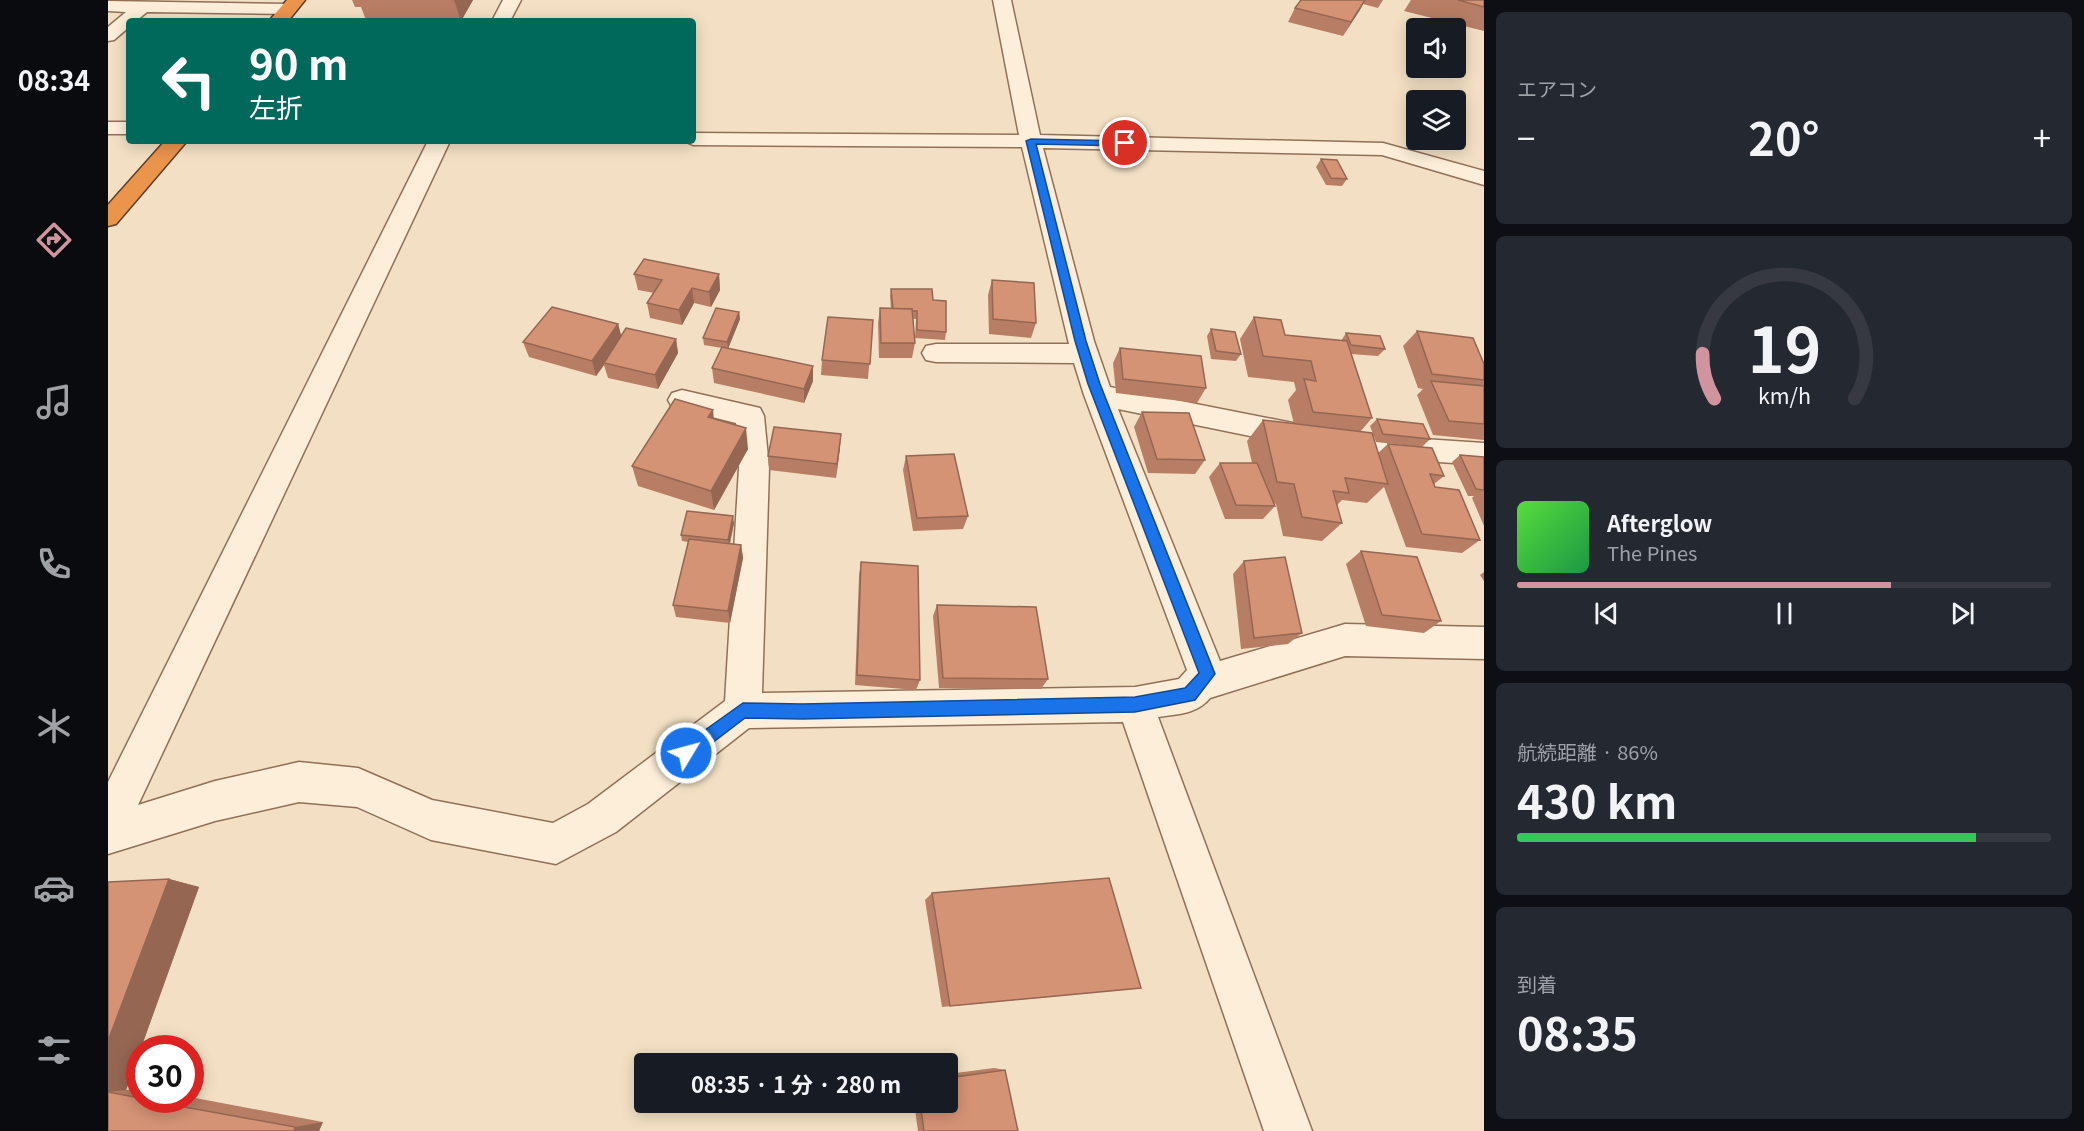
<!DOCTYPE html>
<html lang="ja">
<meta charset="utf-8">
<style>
:root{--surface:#171b24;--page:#242831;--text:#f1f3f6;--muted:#9ea1a6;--line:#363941;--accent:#cf949d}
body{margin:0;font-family:Georgia,"Noto Sans JP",serif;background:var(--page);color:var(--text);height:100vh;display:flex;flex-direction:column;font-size:22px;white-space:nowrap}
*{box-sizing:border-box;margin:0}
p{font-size:20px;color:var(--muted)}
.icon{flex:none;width:33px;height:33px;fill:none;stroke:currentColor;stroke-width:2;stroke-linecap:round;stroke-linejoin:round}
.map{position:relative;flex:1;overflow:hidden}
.side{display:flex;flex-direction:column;gap:12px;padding:12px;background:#0d0f14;width:600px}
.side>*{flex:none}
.hud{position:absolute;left:18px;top:18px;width:570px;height:126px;border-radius:6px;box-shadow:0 3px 15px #0003;background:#00695c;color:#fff;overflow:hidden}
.tools{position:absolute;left:1298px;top:18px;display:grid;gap:12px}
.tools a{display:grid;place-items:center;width:60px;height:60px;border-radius:6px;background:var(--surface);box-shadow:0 3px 15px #0003;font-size:30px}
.speed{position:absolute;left:18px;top:1035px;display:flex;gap:12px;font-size:30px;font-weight:700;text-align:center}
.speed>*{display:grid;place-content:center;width:78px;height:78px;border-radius:50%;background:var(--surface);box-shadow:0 3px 15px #0003;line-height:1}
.speed .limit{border:9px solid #d22;background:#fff;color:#111}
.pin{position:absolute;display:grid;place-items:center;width:51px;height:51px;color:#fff;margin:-26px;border:3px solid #fff;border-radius:50%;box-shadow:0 2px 6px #0007}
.me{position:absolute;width:66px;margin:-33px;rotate:53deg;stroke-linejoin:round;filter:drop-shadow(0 0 4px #0008)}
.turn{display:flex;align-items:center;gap:21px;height:126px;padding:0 24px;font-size:27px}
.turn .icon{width:78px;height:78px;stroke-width:2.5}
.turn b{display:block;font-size:42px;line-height:51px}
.big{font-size:45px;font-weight:700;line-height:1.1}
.side .widget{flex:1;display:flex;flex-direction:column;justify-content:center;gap:9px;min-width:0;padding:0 21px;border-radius:9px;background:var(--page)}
.side .dial{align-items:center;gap:0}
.dial svg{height:156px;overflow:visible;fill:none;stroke:var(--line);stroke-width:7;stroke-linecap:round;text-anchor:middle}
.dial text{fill:var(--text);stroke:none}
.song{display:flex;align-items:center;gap:18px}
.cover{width:72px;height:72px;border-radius:9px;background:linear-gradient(135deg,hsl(110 70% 55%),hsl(140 70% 35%))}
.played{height:6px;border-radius:3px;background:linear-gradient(90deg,var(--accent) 70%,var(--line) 70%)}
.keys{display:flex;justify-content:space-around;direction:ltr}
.heat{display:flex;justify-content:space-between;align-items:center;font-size:33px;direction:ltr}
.charge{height:9px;border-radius:4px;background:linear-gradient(90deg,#34c759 86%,var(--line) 0)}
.trip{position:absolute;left:526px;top:1053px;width:324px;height:60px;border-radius:6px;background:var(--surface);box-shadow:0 3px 15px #0003;font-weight:700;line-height:60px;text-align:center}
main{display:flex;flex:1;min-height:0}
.menu{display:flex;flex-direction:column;width:108px;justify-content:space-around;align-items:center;background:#090b0e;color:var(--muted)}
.menu .icon{width:42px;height:42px}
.menu .active{color:var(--accent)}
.menu b{font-size:27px;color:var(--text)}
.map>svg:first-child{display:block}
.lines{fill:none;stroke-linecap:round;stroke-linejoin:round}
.minor-casing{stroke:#907058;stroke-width:3}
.highway-casing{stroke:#5d3e2c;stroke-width:3}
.minor{fill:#fceed8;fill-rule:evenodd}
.highway{fill:#ea944c;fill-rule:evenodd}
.wall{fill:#b77e65}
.shaded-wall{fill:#956753}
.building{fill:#d59376;stroke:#956753;stroke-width:1.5}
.route{fill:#1a73e8;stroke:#114b97;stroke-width:1.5}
</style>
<main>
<nav class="menu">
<b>08:34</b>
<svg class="icon active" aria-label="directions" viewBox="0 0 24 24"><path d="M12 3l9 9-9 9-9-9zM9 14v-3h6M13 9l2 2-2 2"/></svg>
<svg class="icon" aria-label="music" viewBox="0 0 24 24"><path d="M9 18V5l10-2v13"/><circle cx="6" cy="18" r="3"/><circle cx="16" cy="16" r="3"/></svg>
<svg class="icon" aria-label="phone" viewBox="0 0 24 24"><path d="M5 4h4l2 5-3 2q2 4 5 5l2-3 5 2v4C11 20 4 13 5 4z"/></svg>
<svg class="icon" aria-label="climate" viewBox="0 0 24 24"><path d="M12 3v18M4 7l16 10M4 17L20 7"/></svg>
<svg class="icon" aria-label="car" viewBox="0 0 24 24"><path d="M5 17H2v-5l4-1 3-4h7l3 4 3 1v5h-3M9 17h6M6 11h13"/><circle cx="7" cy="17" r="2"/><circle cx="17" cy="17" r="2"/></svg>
<svg class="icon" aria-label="filters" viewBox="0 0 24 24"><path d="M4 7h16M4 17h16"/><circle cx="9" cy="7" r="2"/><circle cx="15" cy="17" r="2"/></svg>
</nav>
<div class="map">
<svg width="1376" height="1131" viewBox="0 0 1376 1131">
<rect width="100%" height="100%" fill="#f3e0c4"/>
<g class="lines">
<g class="minor-casing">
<g id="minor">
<polygon points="395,0 413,0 402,21 384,21"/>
<path d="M 885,0 L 903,0 L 932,135 L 1275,143 L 1376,171 L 1376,185 L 1274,155 L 935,148 L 986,341 L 1002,387 L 1240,434 L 1376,443 L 1376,465 L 1240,456 L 1010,409 L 1112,661 L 1237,624 L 1376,627 L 1376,659 L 1237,656 L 1102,698 C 1089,714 1070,714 1050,717 L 1204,1131 L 1156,1131 L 1015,722 L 641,728 L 508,832 L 448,864 L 323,840 L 249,807 L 191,802 L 107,821 L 0,854 L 0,782 L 320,141 L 342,141 L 30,805 L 107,781 L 191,762 L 250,768 L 324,800 L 445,823 L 480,804 L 617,701 L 631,468 L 628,423 L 564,407 L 560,400 L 564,393 L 574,390 L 652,408 L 656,416 L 661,468 L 654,693 L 1027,687 L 1071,679 L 1079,670 L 976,395 L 966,363 L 828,362 L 818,360 L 814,353 L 818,346 L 828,344 L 961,344 L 914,147 L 585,145 L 576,141 L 585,141 L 585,133 L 911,135 Z"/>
<polygon points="0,1 180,4 186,5 189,9 186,13 180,14 39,12 28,21 21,21 21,27 6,40 0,41 0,27 18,12 0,11"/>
<rect x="0" y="122" width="21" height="12"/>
</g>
</g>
<g class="highway-casing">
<g id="highway">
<polygon points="179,0 197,0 180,21 161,21"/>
<polygon points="57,141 79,141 8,224 0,226 0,205"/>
</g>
</g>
<use href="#minor" class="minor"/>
<use href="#highway" class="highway"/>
</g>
<g class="wall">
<polygon points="244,0 365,0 353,21 258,20 253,7 247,7"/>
<polygon points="1193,0 1275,0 1270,8 1255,4 1235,36 1180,22 1187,8"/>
<polygon points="1303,0 1376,0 1376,31 1296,11"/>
<polygon points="1213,159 1239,179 1234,186 1218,185 1208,167"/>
<polygon points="526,274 611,274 612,290 603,307 586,303 574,325 542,318 539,303 546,293 530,290"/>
<polygon points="884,280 928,323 923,338 881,334 880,295"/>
<polygon points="783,289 825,300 838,332 837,340 807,338 808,319 805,319 807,343 804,358 771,358 770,323 772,308 783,309 782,296"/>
<polygon points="631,312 632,319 620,348 705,381 696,403 606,383 604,368 614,348 596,345 595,338"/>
<polygon points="1146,317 1177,335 1233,341 1238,333 1277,349 1270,356 1243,354 1264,418 1252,432 1270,453 1280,444 1336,476 1326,484 1327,487 1372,540 1354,553 1298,547 1276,487 1259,503 1234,500 1229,505 1234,523 1214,541 1175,536 1168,504 1166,503 1167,506 1155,519 1117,519 1101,477 1112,463 1144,463 1139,441 1155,420 1186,424 1180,400 1188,390 1186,382 1140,377 1132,339"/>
<polygon points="765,320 760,379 713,375 714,360"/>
<polygon points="510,324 513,335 568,339 570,353 550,389 500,378 496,365 488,376 421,357 415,342"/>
<polygon points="1103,329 1133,354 1128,361 1103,359 1099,336"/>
<polygon points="1309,331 1376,380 1376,440 1325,435 1309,395 1315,389 1310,388 1295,346"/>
<polygon points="1012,348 1098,388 1089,403 1008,393 1005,363"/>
<polygon points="1034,412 1097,460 1087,474 1040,473 1026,427"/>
<polygon points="606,419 640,449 606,510 530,486 524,466"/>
<polygon points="1269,419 1322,439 1314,447 1268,442 1262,426"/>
<polygon points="732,448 728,478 661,470 660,456"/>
<polygon points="1352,455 1376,457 1376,526 1364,498 1366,496 1360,496 1344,462"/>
<polygon points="798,456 860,516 855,529 805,531 795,470"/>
<polygon points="626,523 622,544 633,545 635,558 622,623 568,617 565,605 580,542 574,541 573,535"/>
<polygon points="1253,551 1333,621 1316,633 1258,626 1238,564"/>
<polygon points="1136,561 1194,633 1180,644 1133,649 1125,574"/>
<polygon points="753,562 812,680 808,690 747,685 751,575"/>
<polygon points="1376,572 1376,581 1372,575"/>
<polygon points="829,605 940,679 933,689 831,688 825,616"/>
<polygon points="61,879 91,887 33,1048 32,1048 32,1054 18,1090 32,1089 32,1100 82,1100 82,1097 215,1122 211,1131 0,1131 0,882"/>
<polygon points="824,893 1033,988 834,1007 817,900"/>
<polygon points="886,1068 897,1070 910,1131 810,1131 806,1102 840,1102 840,1074"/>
</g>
<g class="shaded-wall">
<polygon points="346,0 365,0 353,21"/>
<polygon points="1257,0 1252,10 1235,36 1243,22"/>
<polygon points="611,274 612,290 603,307 601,292"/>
<polygon points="584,288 586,303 574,325 571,310"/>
<polygon points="631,312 632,319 620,349 619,342"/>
<polygon points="510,324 514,339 496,363 496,365 488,376 484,361"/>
<polygon points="568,339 570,353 550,389 547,375"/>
<polygon points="705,366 705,381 696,403 696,389"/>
<polygon points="605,410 607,431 600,417"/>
<polygon points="638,428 640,449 606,510 603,491"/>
<polygon points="733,434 732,448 728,478 729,464"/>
<polygon points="625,516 626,523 621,546 620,540"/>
<polygon points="633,545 635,558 622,623 620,611"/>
<polygon points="61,879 91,887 33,1048 32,1048 32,1054 18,1090 0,1092 0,1041"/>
<polygon points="215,1122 211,1131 186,1131 187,1127"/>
</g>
<g class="building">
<polygon points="1193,0 1257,0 1243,22 1187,8"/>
<polygon points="1350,0 1376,0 1376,7"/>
<polygon points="1213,159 1229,160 1239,179 1223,178"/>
<polygon points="536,259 611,274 601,292 584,288 571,310 539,303 554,280 526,274"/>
<polygon points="884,280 926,283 928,323 885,319"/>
<polygon points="783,289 824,289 825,300 838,301 838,332 809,330 809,311 804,311 804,309 785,309"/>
<polygon points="444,307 510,324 484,361 415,342"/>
<polygon points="608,308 631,312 619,342 595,338"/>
<polygon points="772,308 804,309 807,343 773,343"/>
<polygon points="720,317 765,320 762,364 714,360"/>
<polygon points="1146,317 1173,320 1177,335 1239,341 1264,418 1205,412 1196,379 1208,381 1203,361 1155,356"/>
<polygon points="518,328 568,339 547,375 496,363"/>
<polygon points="1103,329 1127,332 1133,354 1108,351"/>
<polygon points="1309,331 1365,338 1376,364 1376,380 1324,374"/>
<polygon points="1238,333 1272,336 1277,349 1243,345"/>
<polygon points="614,347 705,366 696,389 604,368"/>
<polygon points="1012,348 1093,356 1098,388 1015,379"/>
<polygon points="1323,381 1376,386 1376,424 1341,421"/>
<polygon points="567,399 605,410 600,417 638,428 603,491 524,466"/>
<polygon points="1034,412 1081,413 1097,460 1049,459"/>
<polygon points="1269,419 1315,424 1322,439 1275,434"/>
<polygon points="1155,420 1264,433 1280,484 1237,478 1241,493 1225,491 1234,523 1194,517 1186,484 1169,482"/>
<polygon points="666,427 733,434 729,464 660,456"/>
<polygon points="1280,444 1324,448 1336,476 1322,474 1327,487 1351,490 1372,540 1314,534"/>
<polygon points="846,454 860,516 809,518 798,456"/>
<polygon points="1352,455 1376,457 1376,489 1375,490 1368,489"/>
<polygon points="1112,463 1149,463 1167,506 1128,505"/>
<polygon points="579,511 625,516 620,540 573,535"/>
<polygon points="581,539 633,545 620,611 565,605"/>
<polygon points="1253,551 1309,557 1333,621 1274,615"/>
<polygon points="1177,557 1194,633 1146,638 1136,561"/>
<polygon points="753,562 810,566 812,680 749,675"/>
<polygon points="829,605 928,607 940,679 835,678"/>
<polygon points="1001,878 1033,988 842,1006 824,893"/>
<polygon points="61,879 0,1041 0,882"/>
<polygon points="897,1070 910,1131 816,1131 812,1102 840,1102 840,1078"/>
<polygon points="0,1092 32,1098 32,1100 38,1100 187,1127 186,1131 0,1131"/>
</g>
<polygon class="route" points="923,139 1017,141 1021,143 1017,146 928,144 978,341 992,384 1107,674 1087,700 1027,712 694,719 637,718 583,759 578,761 572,759 570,753 572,748 635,703 694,704 1027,697 1077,688 1091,673 980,384 967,341 918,141"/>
</svg>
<div class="tools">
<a><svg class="icon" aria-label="sound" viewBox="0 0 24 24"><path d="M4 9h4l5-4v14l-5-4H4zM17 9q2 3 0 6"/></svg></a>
<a><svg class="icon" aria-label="layers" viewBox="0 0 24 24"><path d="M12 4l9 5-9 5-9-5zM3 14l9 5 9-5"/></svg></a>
</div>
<div class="speed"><div class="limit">30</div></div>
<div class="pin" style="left:1017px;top:143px;background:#d93025"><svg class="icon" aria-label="arrive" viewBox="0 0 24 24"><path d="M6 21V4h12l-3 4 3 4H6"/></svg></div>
<svg class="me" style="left:578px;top:753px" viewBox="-20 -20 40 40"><circle r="17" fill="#1a73e8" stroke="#fff" stroke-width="3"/><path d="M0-11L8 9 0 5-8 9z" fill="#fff"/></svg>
<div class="trip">08:35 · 1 分 · 280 m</div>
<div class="hud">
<div class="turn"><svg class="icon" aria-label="left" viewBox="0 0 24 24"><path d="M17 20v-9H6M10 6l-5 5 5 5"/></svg><div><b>90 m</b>左折</div></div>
</div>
</div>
<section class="side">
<div class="widget"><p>エアコン</p>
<div class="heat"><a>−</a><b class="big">20°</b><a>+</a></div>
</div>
<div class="widget dial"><svg viewBox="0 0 100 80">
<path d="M14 69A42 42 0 1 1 86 69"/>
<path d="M14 69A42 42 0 0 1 8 46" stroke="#cf949d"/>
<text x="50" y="56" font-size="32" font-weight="700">19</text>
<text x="50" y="72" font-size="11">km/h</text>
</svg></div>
<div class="widget">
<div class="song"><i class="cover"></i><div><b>Afterglow</b><p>The Pines</p></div></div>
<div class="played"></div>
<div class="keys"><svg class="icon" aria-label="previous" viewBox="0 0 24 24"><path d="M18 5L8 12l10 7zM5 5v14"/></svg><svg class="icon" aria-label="pause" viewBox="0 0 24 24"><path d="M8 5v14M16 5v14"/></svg><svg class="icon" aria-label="next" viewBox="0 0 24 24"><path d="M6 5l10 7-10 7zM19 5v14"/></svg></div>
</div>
<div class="widget"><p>航続距離 · 86%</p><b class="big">430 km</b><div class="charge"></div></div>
<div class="widget"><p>到着</p><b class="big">08:35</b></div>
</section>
</main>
